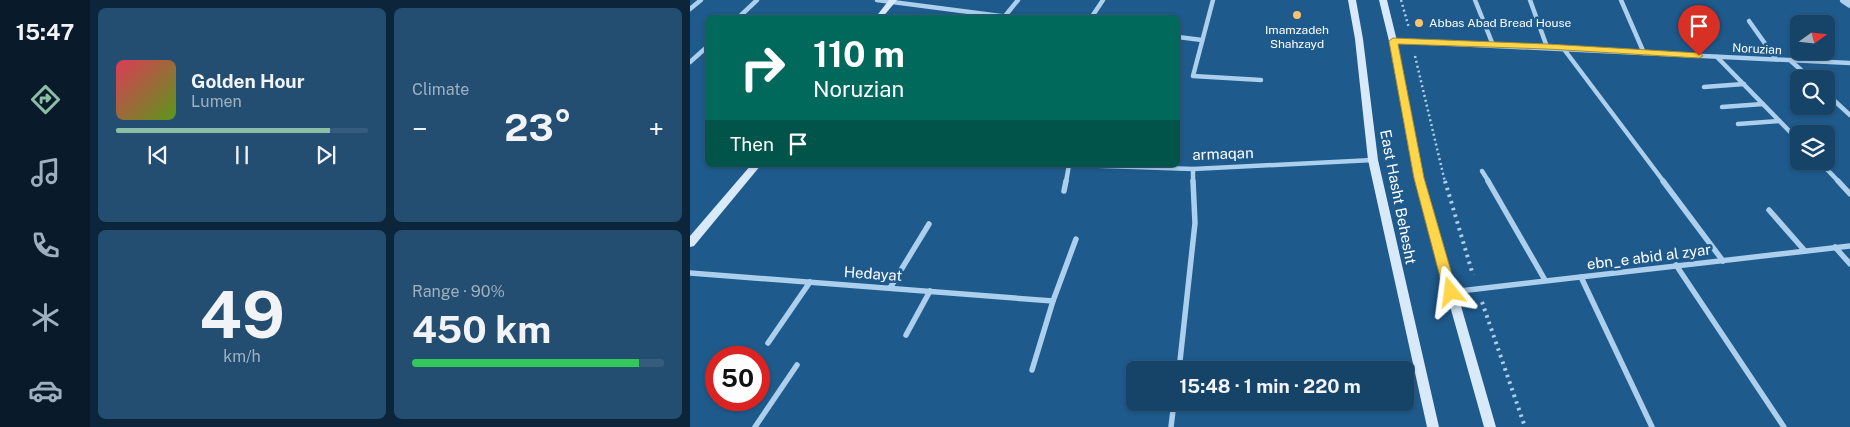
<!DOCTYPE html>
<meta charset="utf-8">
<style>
:root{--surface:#164469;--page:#234e71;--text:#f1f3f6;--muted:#9eb0c0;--line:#355c7d;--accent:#8abfa5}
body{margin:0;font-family:"Public Sans",sans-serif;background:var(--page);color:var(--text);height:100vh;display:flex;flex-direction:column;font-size:19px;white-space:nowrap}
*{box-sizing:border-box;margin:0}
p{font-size:16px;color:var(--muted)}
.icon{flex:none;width:28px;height:28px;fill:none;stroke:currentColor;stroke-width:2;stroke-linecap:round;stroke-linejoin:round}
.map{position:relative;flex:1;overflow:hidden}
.drawer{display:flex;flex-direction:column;gap:8px;padding:8px;background:#0c253a;width:600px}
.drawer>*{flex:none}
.guide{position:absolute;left:15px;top:15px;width:475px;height:152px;border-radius:8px;box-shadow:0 1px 4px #0004,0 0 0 1px var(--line);background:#00695c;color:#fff;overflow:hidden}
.needle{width:32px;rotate:75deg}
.tools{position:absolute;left:1100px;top:15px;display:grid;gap:10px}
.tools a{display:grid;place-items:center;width:45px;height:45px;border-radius:8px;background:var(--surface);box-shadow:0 1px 4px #0004,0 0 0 1px var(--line);font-size:25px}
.speed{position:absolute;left:15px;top:346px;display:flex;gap:10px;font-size:25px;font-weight:700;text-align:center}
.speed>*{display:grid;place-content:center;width:65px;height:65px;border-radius:50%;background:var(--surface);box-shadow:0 1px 4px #0004,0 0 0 1px var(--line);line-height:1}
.speed .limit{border:8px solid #d22;background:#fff;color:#111}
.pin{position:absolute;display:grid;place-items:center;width:42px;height:42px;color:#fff;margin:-51px -21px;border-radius:50% 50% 50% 0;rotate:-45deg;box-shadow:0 0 5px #0007}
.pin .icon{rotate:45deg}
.me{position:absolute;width:55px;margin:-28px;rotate:344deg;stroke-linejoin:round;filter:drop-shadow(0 0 4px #0008)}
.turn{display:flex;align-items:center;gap:18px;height:105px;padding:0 25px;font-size:22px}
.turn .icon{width:65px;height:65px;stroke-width:2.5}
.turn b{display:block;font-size:35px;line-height:42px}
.then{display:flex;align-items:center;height:48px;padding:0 25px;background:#0003;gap:10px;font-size:19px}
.big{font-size:38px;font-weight:700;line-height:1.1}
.drawer .widget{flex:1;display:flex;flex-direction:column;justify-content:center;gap:8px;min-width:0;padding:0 18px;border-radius:8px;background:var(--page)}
.drawer .dial{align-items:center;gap:0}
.dial b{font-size:65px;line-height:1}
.song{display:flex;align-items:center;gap:15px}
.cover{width:60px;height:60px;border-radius:8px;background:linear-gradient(135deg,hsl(350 70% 55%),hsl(90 70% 35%))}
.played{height:5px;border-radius:2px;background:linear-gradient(90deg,var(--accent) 85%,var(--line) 85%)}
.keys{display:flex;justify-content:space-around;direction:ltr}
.heat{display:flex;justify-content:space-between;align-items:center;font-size:28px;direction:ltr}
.charge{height:8px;border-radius:4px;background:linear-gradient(90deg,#34c759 90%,var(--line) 0)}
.drawer .tiles{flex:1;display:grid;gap:8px;grid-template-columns:repeat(2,1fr)}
.trip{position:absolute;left:436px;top:361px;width:288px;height:50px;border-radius:8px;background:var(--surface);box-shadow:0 1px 4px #0004,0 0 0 1px var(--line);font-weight:700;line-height:50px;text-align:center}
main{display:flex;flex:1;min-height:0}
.tabs{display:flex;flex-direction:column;width:90px;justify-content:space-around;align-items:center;background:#091b2a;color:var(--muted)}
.tabs .icon{width:35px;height:35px}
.tabs .active{color:var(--accent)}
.tabs b{font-size:22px;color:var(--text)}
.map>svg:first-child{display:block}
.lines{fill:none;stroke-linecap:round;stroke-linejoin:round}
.path-far1{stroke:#abcfec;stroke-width:2.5;stroke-dasharray:2 3;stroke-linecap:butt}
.path{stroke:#abcfec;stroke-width:4;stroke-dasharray:2.5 4.5;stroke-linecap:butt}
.minor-far1{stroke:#abcfec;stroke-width:4.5}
.minor{stroke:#abcfec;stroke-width:5.5}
.tertiary{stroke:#abcfec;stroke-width:8}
.secondary{fill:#d8e9f9;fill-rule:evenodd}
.route{fill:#ffd54a;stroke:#a68a30}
.poi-dot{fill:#fbc36b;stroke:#1e5a8c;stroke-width:2}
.labels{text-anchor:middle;stroke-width:5;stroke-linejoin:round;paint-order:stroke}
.far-poi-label{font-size:12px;fill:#fff;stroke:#1e5a8c;text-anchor:start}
.far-street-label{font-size:12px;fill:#fff;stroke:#1e5a8c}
.street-label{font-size:15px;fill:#fff;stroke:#1e5a8c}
</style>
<main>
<nav class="tabs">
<b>15:47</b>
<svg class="icon active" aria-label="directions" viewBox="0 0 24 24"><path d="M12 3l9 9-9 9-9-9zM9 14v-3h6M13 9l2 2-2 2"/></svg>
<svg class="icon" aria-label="music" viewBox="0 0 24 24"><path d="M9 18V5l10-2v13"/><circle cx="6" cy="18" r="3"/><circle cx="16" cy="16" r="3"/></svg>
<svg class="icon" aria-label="phone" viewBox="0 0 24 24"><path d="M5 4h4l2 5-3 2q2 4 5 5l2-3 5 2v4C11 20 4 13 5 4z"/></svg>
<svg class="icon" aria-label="climate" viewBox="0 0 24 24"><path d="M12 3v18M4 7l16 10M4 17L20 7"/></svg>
<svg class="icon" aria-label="car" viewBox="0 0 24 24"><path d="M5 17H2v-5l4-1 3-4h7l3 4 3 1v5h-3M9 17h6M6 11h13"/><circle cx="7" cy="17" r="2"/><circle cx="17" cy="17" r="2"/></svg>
</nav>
<section class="drawer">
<div class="tiles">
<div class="widget">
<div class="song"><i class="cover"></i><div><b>Golden Hour</b><p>Lumen</p></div></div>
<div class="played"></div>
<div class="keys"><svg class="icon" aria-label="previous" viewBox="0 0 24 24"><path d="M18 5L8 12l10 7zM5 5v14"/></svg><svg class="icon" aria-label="pause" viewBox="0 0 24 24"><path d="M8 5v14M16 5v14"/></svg><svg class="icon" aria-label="next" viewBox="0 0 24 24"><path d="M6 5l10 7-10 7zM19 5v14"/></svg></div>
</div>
<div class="widget"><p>Climate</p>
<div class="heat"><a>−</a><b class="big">23°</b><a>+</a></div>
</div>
<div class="widget dial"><b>49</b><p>km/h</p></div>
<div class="widget"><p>Range · 90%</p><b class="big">450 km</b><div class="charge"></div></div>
</div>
</section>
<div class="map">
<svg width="1160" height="427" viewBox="0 0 1160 427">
<rect width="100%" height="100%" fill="#1e5a8c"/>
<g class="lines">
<g class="path-far1">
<polyline points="711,0 719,28"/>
<polyline points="725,56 755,182"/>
</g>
<g class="path">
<polyline points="755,181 783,275"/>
<polyline points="792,302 835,427"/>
</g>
<g class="minor-far1">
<polyline points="187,0 326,18"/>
<polyline points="523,0 503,76 571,80"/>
<polyline points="785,0 803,45"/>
<polyline points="840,0 857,47"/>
<polyline points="931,0 954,53"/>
<polyline points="0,9 11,0"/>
<polyline points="315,16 328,0"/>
<polyline points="48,18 67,0"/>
<polyline points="401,18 413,0"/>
<polyline points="1059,21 1086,59"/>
<polyline points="488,37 512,40"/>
<polyline points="703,41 1160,63"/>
<polyline points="873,48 974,182"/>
<polyline points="1027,57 1109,141"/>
<polyline points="1101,61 1121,79"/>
<polyline points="0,62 18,46"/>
<polyline points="1014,87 1054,84"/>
<polyline points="1136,93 1160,115"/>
<polyline points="1032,107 1073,104"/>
<polyline points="1048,124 1089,121"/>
<polyline points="1129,161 1149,182"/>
<polyline points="385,165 503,169 683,160"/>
<polyline points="503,169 503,182"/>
<polyline points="792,171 799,182"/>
<polyline points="376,182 379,165"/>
</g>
<g class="minor">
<polyline points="798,181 855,280"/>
<polyline points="973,181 1033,261"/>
<polyline points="1148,181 1160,194"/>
<polyline points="374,191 376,181"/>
<polyline points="1079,210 1115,251"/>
<polyline points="1145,247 1160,264"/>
<polyline points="986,265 1094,427"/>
<polyline points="0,273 363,301"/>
<polyline points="891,277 962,427"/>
<polyline points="200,288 239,224"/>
<polyline points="761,292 1160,246"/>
<polyline points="216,335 240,291"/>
<polyline points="78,343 120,282"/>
<polyline points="342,370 363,301 386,239"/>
<polyline points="489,370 505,223 503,181"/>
<polyline points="65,427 107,365"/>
<polyline points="481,427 484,402"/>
</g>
<polyline class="tertiary" points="1154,0 1160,4"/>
<g class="secondary">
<polygon points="199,0 207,0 192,18 185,18"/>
<polygon points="658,0 666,0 673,39 688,160 749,427 737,427 678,160 665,39"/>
<polygon points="689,0 697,0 707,41 734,178 806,427 794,427 724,178 699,41"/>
<polygon points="61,165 71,165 4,246 0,247 0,236"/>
</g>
</g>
<polygon class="route" points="703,38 857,44 1009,53 1013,56 1009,58 857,49 708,44 734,178 767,292 765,296 761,297 756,296 754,292 724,178 699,41"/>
<g class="poi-dot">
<circle cx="607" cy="15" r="5"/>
<circle cx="729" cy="23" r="5"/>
</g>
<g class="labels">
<g class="far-poi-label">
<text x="739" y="27">Abbas Abad Bread House</text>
<text x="607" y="34" text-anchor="middle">Imamzadeh<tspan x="607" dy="14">Shahzayd</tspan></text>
</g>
<g class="far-street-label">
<text transform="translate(1067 49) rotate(3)" y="4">Noruzian</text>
</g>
<g class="street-label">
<text transform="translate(533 154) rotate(-2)" y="5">armaqan</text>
<text transform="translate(708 197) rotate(79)" y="5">East Hasht Behesht</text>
<text transform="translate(959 257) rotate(-7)" y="5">ebn_e abid al zyar</text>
<text transform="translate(183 274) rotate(4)" y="5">Hedayat</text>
</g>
</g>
</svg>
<div class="tools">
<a><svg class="needle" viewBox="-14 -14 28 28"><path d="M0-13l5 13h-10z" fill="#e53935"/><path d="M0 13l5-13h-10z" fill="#9eb0c0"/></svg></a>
<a><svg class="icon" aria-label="search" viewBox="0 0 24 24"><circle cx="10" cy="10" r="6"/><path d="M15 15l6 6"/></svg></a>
<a><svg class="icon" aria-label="layers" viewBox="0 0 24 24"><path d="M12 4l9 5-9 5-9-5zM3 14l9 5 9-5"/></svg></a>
</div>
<div class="speed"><div class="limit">50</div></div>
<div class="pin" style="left:1009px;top:56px;background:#d93025"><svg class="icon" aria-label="arrive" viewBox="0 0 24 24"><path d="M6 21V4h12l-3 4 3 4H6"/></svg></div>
<svg class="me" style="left:761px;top:292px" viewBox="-20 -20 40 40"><path d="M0-17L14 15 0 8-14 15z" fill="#ffd54a" stroke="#fff" stroke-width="4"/></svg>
<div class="trip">15:48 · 1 min · 220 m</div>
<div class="guide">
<div class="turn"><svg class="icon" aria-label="right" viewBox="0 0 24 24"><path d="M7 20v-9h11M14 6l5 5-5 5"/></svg><div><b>110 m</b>Noruzian</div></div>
<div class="then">Then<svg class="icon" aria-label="arrive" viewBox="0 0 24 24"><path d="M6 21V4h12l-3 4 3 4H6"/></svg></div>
</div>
</div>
</main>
